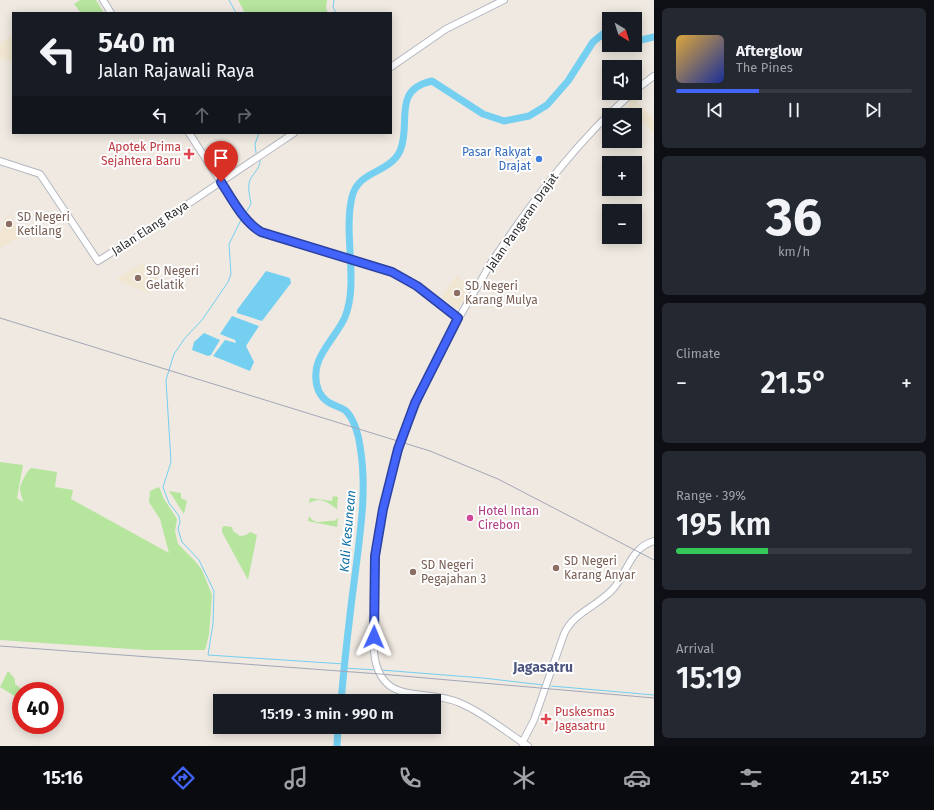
<!DOCTYPE html>
<meta charset="utf-8">
<style>
:root{--surface:#171b24;--page:#242831;--text:#f1f3f6;--muted:#9ea1a6;--line:#363941;--accent:#4264fb}
body{margin:0;font-family:"Fira Sans",sans-serif;background:var(--page);color:var(--text);height:100vh;display:flex;flex-direction:column;font-size:15px;white-space:nowrap}
*{box-sizing:border-box;margin:0}
p{font-size:13px;color:var(--muted)}
.icon{flex:none;width:22px;height:22px;fill:none;stroke:currentColor;stroke-width:2;stroke-linecap:round;stroke-linejoin:round}
.map{position:relative;flex:1;overflow:hidden}
.sheet{display:flex;flex-direction:column;gap:8px;padding:8px;background:#0d0f14;width:280px}
.sheet>*{flex:none}
.hud{position:absolute;left:12px;top:12px;width:380px;height:122px;border-radius:0px;box-shadow:0 2px 10px #0003;background:#171b24;color:var(--text);overflow:hidden}
.needle{width:26px;rotate:142deg}
.tools{position:absolute;left:602px;top:12px;display:grid;gap:8px}
.tools a{display:grid;place-items:center;width:40px;height:40px;border-radius:0px;background:var(--surface);box-shadow:0 2px 10px #0003;font-size:20px}
.speed{position:absolute;left:12px;top:682px;display:flex;gap:8px;font-size:20px;font-weight:700;text-align:center}
.speed>*{display:grid;place-content:center;width:52px;height:52px;border-radius:50%;background:var(--surface);box-shadow:0 2px 10px #0003;line-height:1}
.speed .limit{border:6px solid #d22;background:#fff;color:#111}
.pin{position:absolute;display:grid;place-items:center;width:34px;height:34px;color:#fff;margin:-41px -17px;border-radius:50% 50% 50% 0;rotate:-45deg;box-shadow:0 0 4px #0007}
.pin .icon{rotate:45deg}
.me{position:absolute;width:44px;margin:-22px;rotate:1deg;stroke-linejoin:round;filter:drop-shadow(0 0 3px #0008)}
.turn{display:flex;align-items:center;gap:14px;height:84px;padding:0 20px;font-size:18px}
.turn .icon{width:52px;height:52px;stroke-width:2.5}
.turn b{display:block;font-size:28px;line-height:34px}
.lanes{display:flex;align-items:center;height:38px;padding:0 20px;background:#0003;justify-content:center;gap:20px;direction:ltr}
.lanes .off{opacity:.35}
.big{font-size:30px;font-weight:600;line-height:1.1}
.sheet .card{flex:1;display:flex;flex-direction:column;justify-content:center;gap:6px;min-width:0;padding:0 14px;border-radius:6px;background:var(--page)}
.sheet .dial{align-items:center;gap:0}
.dial b{font-size:52px;line-height:1}
.song{display:flex;align-items:center;gap:12px}
.cover{width:48px;height:48px;border-radius:6px;background:linear-gradient(135deg,hsl(40 70% 55%),hsl(230 70% 35%))}
.played{height:4px;border-radius:2px;background:linear-gradient(90deg,var(--accent) 35%,var(--line) 35%)}
.keys{display:flex;justify-content:space-around;direction:ltr}
.heat{display:flex;justify-content:space-between;align-items:center;font-size:22px;direction:ltr}
.charge{height:6px;border-radius:3px;background:linear-gradient(90deg,#34c759 39%,var(--line) 0)}
.trip{position:absolute;left:213px;top:694px;width:228px;height:40px;border-radius:0px;background:var(--surface);box-shadow:0 2px 10px #0003;font-weight:600;line-height:40px;text-align:center}
.tabs{display:flex;height:64px;justify-content:space-around;align-items:center;background:#090b0e;color:var(--muted)}
.tabs .icon{width:28px;height:28px}
.tabs .selected{color:var(--accent)}
.tabs b{font-size:18px;color:var(--text)}
main{display:flex;flex:1;min-height:0}
.map>svg:first-child{display:block}
.education{fill:#f0e6d1}
.green{fill:#b6e59e}
.water{fill:#75cff0}
.lines{fill:none;stroke-linecap:round;stroke-linejoin:round}
.stream{stroke:#75cff0;stroke-width:1}
.river{stroke:#75cff0;stroke-width:7}
.secondary-casing{stroke:#b4b7c1;stroke-width:8}
.secondary{stroke:#fff;stroke-width:6}
.rail{stroke:#a3a6b8;stroke-width:1}
.route-casing{stroke:#2b41a3;stroke-width:10}
.route{stroke:#4264fb;stroke-width:7}
.health-dot{fill:#e0444e;stroke:#fff;stroke-width:1.5}
.shop-dot{fill:#3f7fe0;stroke:#fff;stroke-width:1.5}
.education-dot{fill:#8d6e63;stroke:#fff;stroke-width:1.5}
.hotel-dot{fill:#d1479c;stroke:#fff;stroke-width:1.5}
.labels{text-anchor:middle;stroke-width:4;stroke-linejoin:round;paint-order:stroke}
.health-label{font-size:12px;fill:#be3a42;stroke:#fff;text-anchor:end}
.shop-label{font-size:12px;fill:#366cbe;stroke:#fff;text-anchor:end}
.education-label{font-size:12px;fill:#785e54;stroke:#fff;text-anchor:start}
.street-label{font-size:12px;fill:#2e2e2e;stroke:#fff}
.hotel-label{font-size:12px;fill:#b23c85;stroke:#fff;text-anchor:start}
.water-label{font-size:13px;font-style:italic;fill:#0d6fa3;stroke:#fff}
.quarter-label{font-size:14px;font-weight:bold;fill:#4d5680;stroke:#fff}
</style>
<main>
<div class="map">
<svg width="654" height="746" viewBox="0 0 654 746">
<rect width="100%" height="100%" fill="#efe9e1"/>
<g class="education">
<polygon points="12,36 13,36 13,63 0,59 0,43"/>
<polygon points="633,98 654,119 654,133 628,108 628,102"/>
<polygon points="7,214 22,236 0,248 0,234"/>
<polygon points="142,263 149,272 158,276 150,293 116,280"/>
<polygon points="457,275 471,289 460,308 456,308 442,297"/>
</g>
<g class="green">
<polygon points="80,0 96,0 104,13 81,13 74,4"/>
<polygon points="238,0 327,0 326,8 328,13 245,13"/>
<path d="M 0,462 L 23,465 L 17,498 L 23,502 C 23,499 20,493 20,489 C 20,484 27,471 31,468 L 57,472 L 55,487 L 73,490 L 71,499 L 169,553 L 160,519 L 149,502 L 150,491 L 159,487 L 164,499 L 177,519 L 175,531 L 178,544 L 195,561 L 202,570 L 212,595 L 209,635 L 205,650 L 146,650 L 0,640 Z"/>
<polygon points="169,491 181,493 181,498 187,501 184,514"/>
<path d="M 333,496 L 338,497 L 337,509 L 339,511 C 335,507 325,500 319,500 C 315,500 312,502 309,503 L 310,498 L 332,501 Z"/>
<path d="M 309,516 C 316,527 324,519 334,521 L 338,518 L 337,527 L 308,521 Z"/>
<polygon points="224,526 232,527 233,531 240,536 246,535 250,532 257,535 248,580 222,532 222,528"/>
<polygon points="8,671 15,679 15,684 24,691 21,691 21,700 0,687"/>
</g>
<g class="water">
<polygon points="266,271 290,278 291,283 262,321 237,313 237,310"/>
<polygon points="232,316 259,326 246,346 254,362 250,371 213,356 225,340 236,343 235,340 220,334"/>
<polygon points="204,333 220,340 211,355 208,356 192,350 194,342"/>
</g>
<g class="lines">
<g class="stream">
<polyline points="229,0 236,13"/>
<polyline points="334,0 333,7 336,13"/>
<polyline points="256,153 255,144 259,133"/>
<path d="M 245,214 L 251,204 C 250,197 247,187 250,180 C 253,173 261,168 260,160"/>
<polyline points="242,218 229,244 231,274 228,282 202,320 185,338 174,354 166,380 171,462 163,487 169,503 179,516 180,522 178,529 182,542 199,560 214,591 213,624 208,655 344,664"/>
<polyline points="344,668 376,670"/>
<polyline points="381,670 483,678 543,685"/>
<polyline points="551,686 654,695"/>
</g>
<g class="river">
<polyline points="635,36 641,40 654,37"/>
<path d="M 341,701 C 345,656 350,612 356,567 C 361,527 367,487 360,446 C 359,436 354,419 346,411 C 342,407 334,406 328,402 C 318,395 315,384 316,372 C 317,353 338,334 345,317 C 359,283 343,234 352,197 C 358,170 389,174 400,151 C 412,123 391,90 432,81 L 483,114 L 504,121 L 529,116 L 547,105 L 568,81 L 593,42 L 609,29"/>
<polyline points="337,746 338,727"/>
</g>
<g class="secondary-casing">
<g id="secondary">
<polyline points="103,0 111,13"/>
<polyline points="391,67 446,29 504,0"/>
<polyline points="635,90 654,76"/>
<polyline points="189,133 240,211 257,230 273,237 392,271 417,286 458,318"/>
<polyline points="0,161 40,174 98,261 173,214 294,133"/>
<path d="M 522,743 L 534,720 L 564,634 C 574,612 598,606 613,589 C 628,572 630,548 654,541"/>
<path d="M 528,746 C 506,732 484,713 460,703 C 424,687 380,708 374,652 C 375,608 372,563 381,519 C 397,434 434,357 479,284 C 485,274 490,263 497,254 C 536,196 579,139 632,93"/>
</g>
</g>
<use href="#secondary" class="secondary"/>
<g class="rail">
<polyline points="0,318 430,451 498,479 654,560"/>
<polyline points="0,646 380,674 654,698"/>
</g>
</g>
<g class="lines">
<g class="route-casing">
<path id="route" d="M 221,182 C 232,199 243,221 261,232 L 392,272 L 417,286 L 458,318 L 415,403 L 398,449 L 383,509 L 375,556 L 374,637"/>
</g>
<use href="#route" class="route"/>
</g>
<g class="health-dot">
<path d="M187 148h4v4h4v4h-4v4h-4v-4h-4v-4h4z"/>
<path d="M544 713h4v4h4v4h-4v4h-4v-4h-4v-4h4z"/>
</g>
<circle class="shop-dot" cx="539" cy="159" r="4"/>
<g class="education-dot">
<circle cx="9" cy="224" r="4"/>
<circle cx="138" cy="278" r="4"/>
<circle cx="457" cy="293" r="4"/>
<circle cx="556" cy="568" r="4"/>
<circle cx="413" cy="572" r="4"/>
</g>
<circle class="hotel-dot" cx="470" cy="518" r="4"/>
<g class="labels">
<g class="health-label">
<text x="181" y="151">Apotek Prima<tspan x="181" dy="14">Sejahtera Baru</tspan></text>
<text x="555" y="716" text-anchor="start">Puskesmas<tspan x="555" dy="14">Jagasatru</tspan></text>
</g>
<g class="shop-label">
<text x="531" y="156">Pasar Rakyat<tspan x="531" dy="14">Drajat</tspan></text>
</g>
<g class="education-label">
<text x="17" y="221">SD Negeri<tspan x="17" dy="14">Ketilang</tspan></text>
<text x="146" y="275">SD Negeri<tspan x="146" dy="14">Gelatik</tspan></text>
<text x="465" y="290">SD Negeri<tspan x="465" dy="14">Karang Mulya</tspan></text>
<text x="564" y="565">SD Negeri<tspan x="564" dy="14">Karang Anyar</tspan></text>
<text x="421" y="569">SD Negeri<tspan x="421" dy="14">Pegajahan 3</tspan></text>
</g>
<g class="street-label">
<text transform="translate(522 222) rotate(-55)" y="4">Jalan Pangeran Drajat</text>
<text transform="translate(150 228) rotate(-33)" y="4">Jalan Elang Raya</text>
</g>
<g class="hotel-label">
<text x="478" y="515">Hotel Intan<tspan x="478" dy="14">Cirebon</tspan></text>
</g>
<g class="water-label">
<text transform="translate(347 531) rotate(-85)" y="5">Kali Kesunean</text>
</g>
<g class="quarter-label">
<text x="543" y="672">Jagasatru</text>
</g>
</g>
</svg>
<div class="tools">
<a><svg class="needle" viewBox="-14 -14 28 28"><path d="M0-13l5 13h-10z" fill="#e53935"/><path d="M0 13l5-13h-10z" fill="#9ea1a6"/></svg></a>
<a><svg class="icon" aria-label="sound" viewBox="0 0 24 24"><path d="M4 9h4l5-4v14l-5-4H4zM17 9q2 3 0 6"/></svg></a>
<a><svg class="icon" aria-label="layers" viewBox="0 0 24 24"><path d="M12 4l9 5-9 5-9-5zM3 14l9 5 9-5"/></svg></a>
<a>+</a>
<a>−</a>
</div>
<div class="speed"><div class="limit">40</div></div>
<div class="pin" style="left:221px;top:182px;background:#d93025"><svg class="icon" aria-label="arrive" viewBox="0 0 24 24"><path d="M6 21V4h12l-3 4 3 4H6"/></svg></div>
<svg class="me" style="left:374px;top:637px" viewBox="-20 -20 40 40"><path d="M0-17L14 15 0 8-14 15z" fill="#4264fb" stroke="#fff" stroke-width="4"/></svg>
<div class="trip">15:19 · 3 min · 990 m</div>
<div class="hud">
<div class="turn"><svg class="icon" aria-label="left" viewBox="0 0 24 24"><path d="M17 20v-9H6M10 6l-5 5 5 5"/></svg><div><b>540 m</b>Jalan Rajawali Raya</div></div>
<div class="lanes"><svg class="icon" aria-label="left" viewBox="0 0 24 24"><path d="M17 20v-9H6M10 6l-5 5 5 5"/></svg><svg class="icon off" aria-label="ahead" viewBox="0 0 24 24"><path d="M12 20V5M6 11l6-6 6 6"/></svg><svg class="icon off" aria-label="right" viewBox="0 0 24 24"><path d="M7 20v-9h11M14 6l5 5-5 5"/></svg></div>
</div>
</div>
<section class="sheet">
<div class="card">
<div class="song"><i class="cover"></i><div><b>Afterglow</b><p>The Pines</p></div></div>
<div class="played"></div>
<div class="keys"><svg class="icon" aria-label="previous" viewBox="0 0 24 24"><path d="M18 5L8 12l10 7zM5 5v14"/></svg><svg class="icon" aria-label="pause" viewBox="0 0 24 24"><path d="M8 5v14M16 5v14"/></svg><svg class="icon" aria-label="next" viewBox="0 0 24 24"><path d="M6 5l10 7-10 7zM19 5v14"/></svg></div>
</div>
<div class="card dial"><b>36</b><p>km/h</p></div>
<div class="card"><p>Climate</p>
<div class="heat"><a>−</a><b class="big">21.5°</b><a>+</a></div>
</div>
<div class="card"><p>Range · 39%</p><b class="big">195 km</b><div class="charge"></div></div>
<div class="card"><p>Arrival</p><b class="big">15:19</b></div>
</section>
</main>
<nav class="tabs">
<b>15:16</b>
<svg class="icon selected" aria-label="directions" viewBox="0 0 24 24"><path d="M12 3l9 9-9 9-9-9zM9 14v-3h6M13 9l2 2-2 2"/></svg>
<svg class="icon" aria-label="music" viewBox="0 0 24 24"><path d="M9 18V5l10-2v13"/><circle cx="6" cy="18" r="3"/><circle cx="16" cy="16" r="3"/></svg>
<svg class="icon" aria-label="phone" viewBox="0 0 24 24"><path d="M5 4h4l2 5-3 2q2 4 5 5l2-3 5 2v4C11 20 4 13 5 4z"/></svg>
<svg class="icon" aria-label="climate" viewBox="0 0 24 24"><path d="M12 3v18M4 7l16 10M4 17L20 7"/></svg>
<svg class="icon" aria-label="car" viewBox="0 0 24 24"><path d="M5 17H2v-5l4-1 3-4h7l3 4 3 1v5h-3M9 17h6M6 11h13"/><circle cx="7" cy="17" r="2"/><circle cx="17" cy="17" r="2"/></svg>
<svg class="icon" aria-label="filters" viewBox="0 0 24 24"><path d="M4 7h16M4 17h16"/><circle cx="9" cy="7" r="2"/><circle cx="15" cy="17" r="2"/></svg>
<b>21.5°</b>
</nav>
